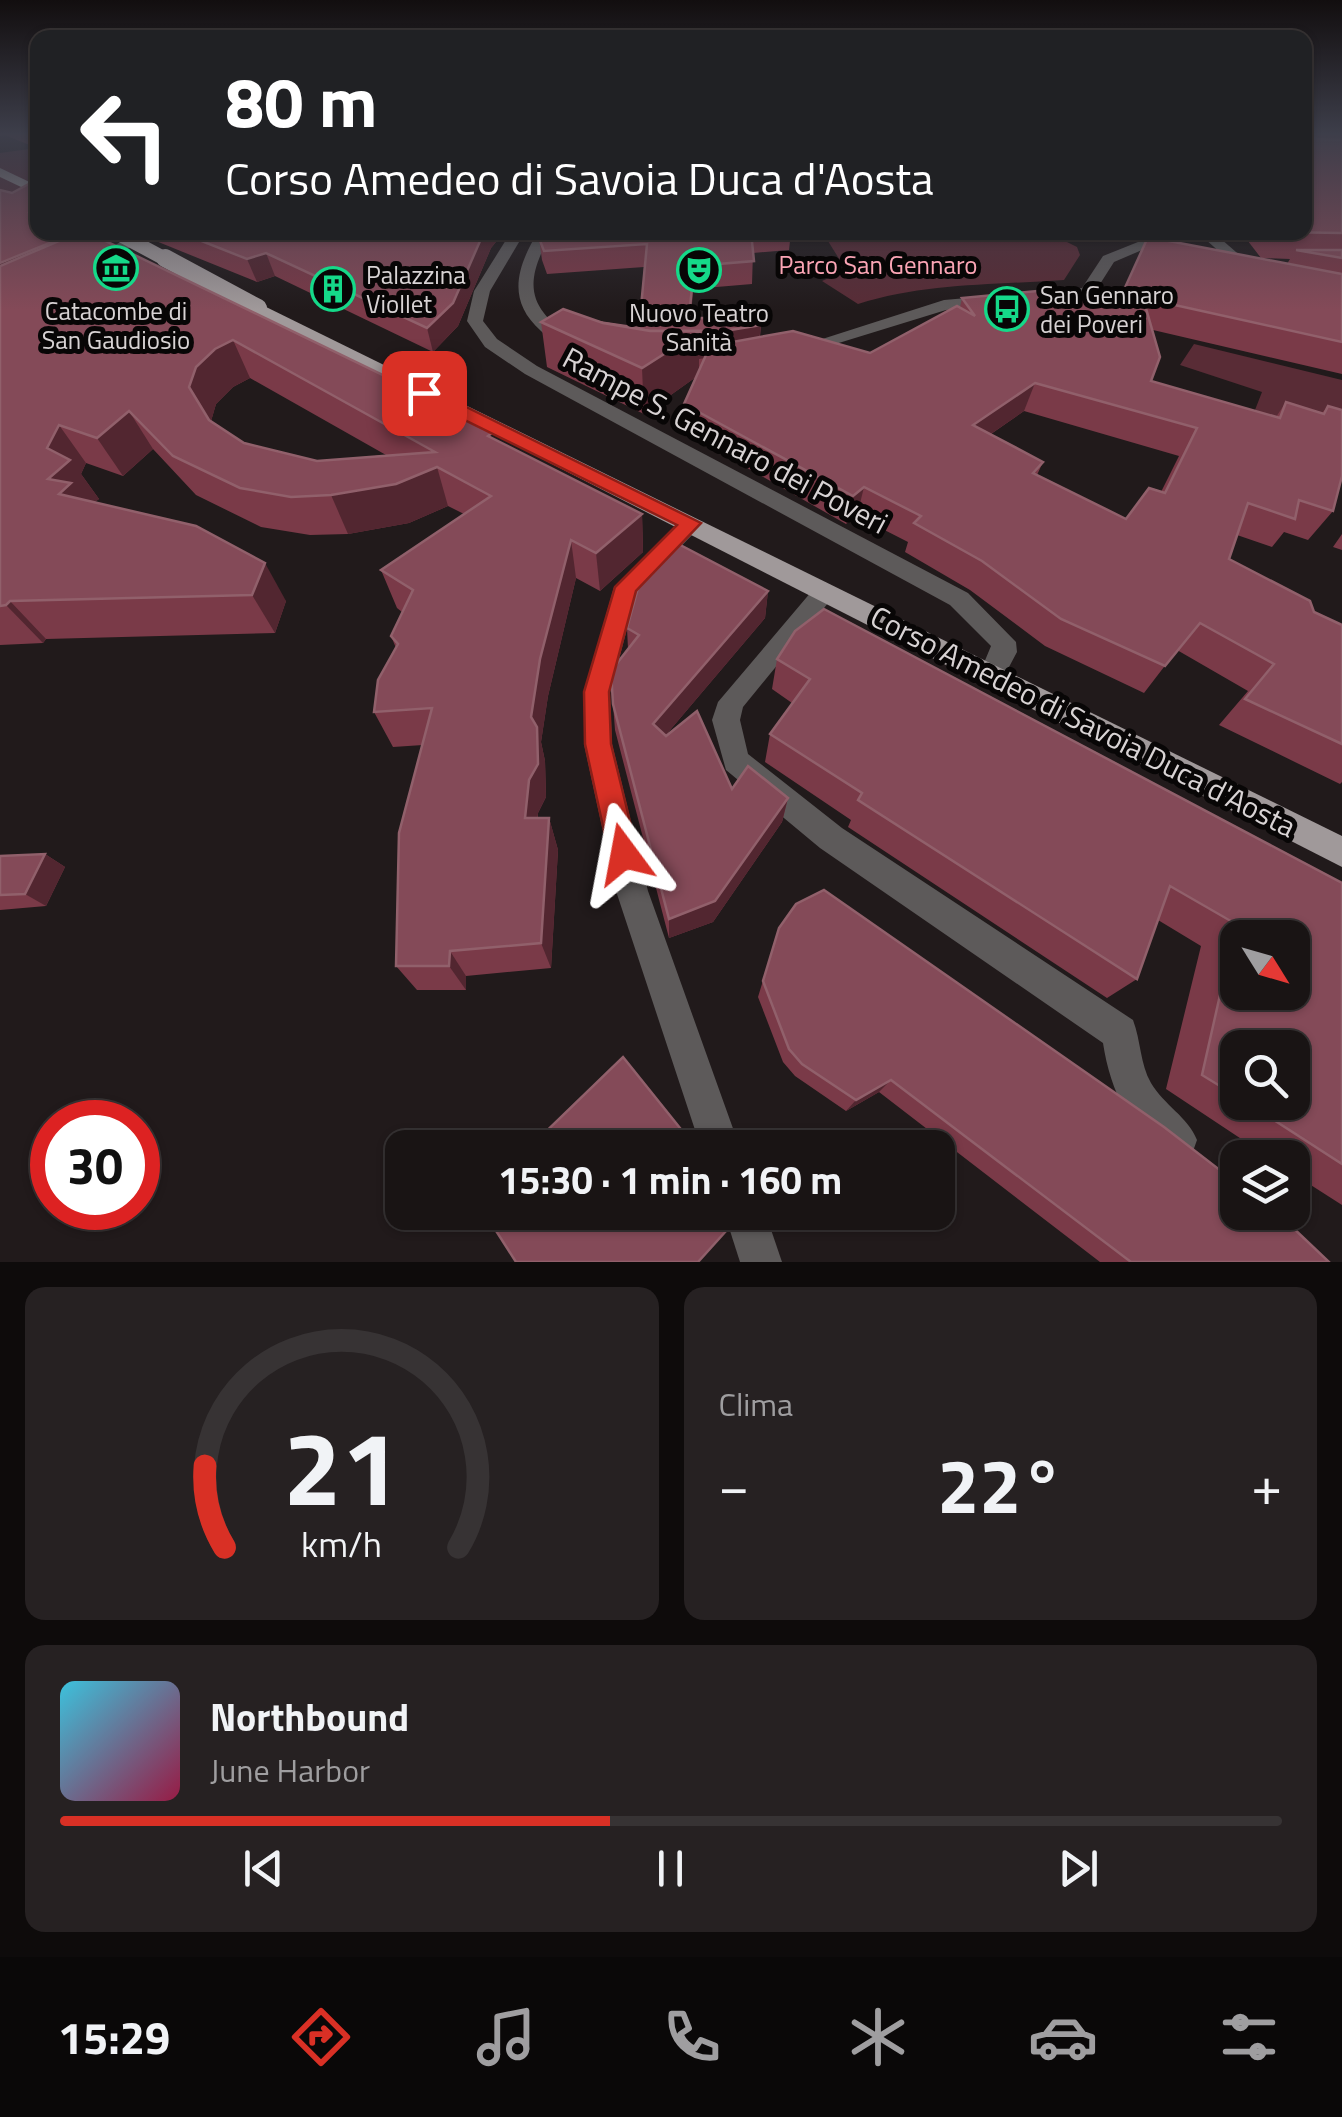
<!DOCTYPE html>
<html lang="it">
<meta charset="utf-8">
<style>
:root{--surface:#191414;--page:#262122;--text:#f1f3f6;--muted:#9f9ea0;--line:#373334;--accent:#d93025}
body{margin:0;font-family:"Titillium Web",sans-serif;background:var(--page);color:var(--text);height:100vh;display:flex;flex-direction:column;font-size:38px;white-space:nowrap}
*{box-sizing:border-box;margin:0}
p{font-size:32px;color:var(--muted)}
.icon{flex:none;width:55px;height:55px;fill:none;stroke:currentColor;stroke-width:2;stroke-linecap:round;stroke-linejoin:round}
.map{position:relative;height:1262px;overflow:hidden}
.details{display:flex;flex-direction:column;gap:25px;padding:25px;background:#0e0b0b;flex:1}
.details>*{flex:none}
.hud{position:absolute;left:30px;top:30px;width:1282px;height:210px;border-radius:20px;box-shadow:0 2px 8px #0004,0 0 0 2px var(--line);background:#202124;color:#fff;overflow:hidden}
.needle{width:65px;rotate:127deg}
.fabs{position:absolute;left:1220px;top:920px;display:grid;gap:20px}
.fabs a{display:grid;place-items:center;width:90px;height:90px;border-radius:20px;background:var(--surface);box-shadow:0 2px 8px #0004,0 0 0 2px var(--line);font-size:50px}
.speed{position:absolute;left:30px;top:1100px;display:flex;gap:20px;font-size:50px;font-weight:700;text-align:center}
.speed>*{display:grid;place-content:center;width:130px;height:130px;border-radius:50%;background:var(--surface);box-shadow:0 2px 8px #0004,0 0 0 2px var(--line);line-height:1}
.speed .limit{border:15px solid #d22;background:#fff;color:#111}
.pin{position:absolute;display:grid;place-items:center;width:85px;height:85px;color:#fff;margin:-42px;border-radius:20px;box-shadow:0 5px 15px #0006}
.me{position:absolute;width:110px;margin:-55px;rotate:347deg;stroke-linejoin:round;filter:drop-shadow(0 0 8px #0008)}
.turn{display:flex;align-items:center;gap:35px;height:210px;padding:0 30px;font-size:45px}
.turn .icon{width:130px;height:130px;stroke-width:2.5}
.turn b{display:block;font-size:70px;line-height:85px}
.big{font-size:75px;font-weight:700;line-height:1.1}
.details .card{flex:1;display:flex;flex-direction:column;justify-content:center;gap:15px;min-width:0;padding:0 35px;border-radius:20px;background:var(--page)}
.details .dial{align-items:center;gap:0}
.dial svg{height:260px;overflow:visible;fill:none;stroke:var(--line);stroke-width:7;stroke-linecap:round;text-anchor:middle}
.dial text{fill:var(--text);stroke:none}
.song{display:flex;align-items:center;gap:30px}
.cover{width:120px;height:120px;border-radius:15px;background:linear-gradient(135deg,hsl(190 70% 55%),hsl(340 70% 35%))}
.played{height:10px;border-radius:5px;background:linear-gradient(90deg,var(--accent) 45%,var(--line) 45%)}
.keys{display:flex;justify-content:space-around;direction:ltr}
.heat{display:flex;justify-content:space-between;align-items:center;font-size:55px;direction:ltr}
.details .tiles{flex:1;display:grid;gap:25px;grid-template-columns:1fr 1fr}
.card:last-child{grid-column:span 2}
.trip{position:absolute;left:385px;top:1130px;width:570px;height:100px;border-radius:20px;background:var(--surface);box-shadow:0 2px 8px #0004,0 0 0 2px var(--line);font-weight:700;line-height:100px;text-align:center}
.tab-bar{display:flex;height:160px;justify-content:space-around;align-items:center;background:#0a0808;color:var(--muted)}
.tab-bar .icon{width:70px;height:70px}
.tab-bar .active{color:var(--accent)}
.tab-bar b{font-size:45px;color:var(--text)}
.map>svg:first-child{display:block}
.green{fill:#592c36}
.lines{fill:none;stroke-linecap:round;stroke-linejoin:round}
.minor{fill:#5d5a5a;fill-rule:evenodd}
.primary{fill:#a0999a;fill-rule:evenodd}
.primary-bridge-far1{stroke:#a0999a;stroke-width:14}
.primary-bridge{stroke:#a0999a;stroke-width:18}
.wall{fill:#7a3a48;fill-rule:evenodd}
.shaded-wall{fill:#522630}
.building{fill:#844a58;stroke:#91606b;stroke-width:2.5;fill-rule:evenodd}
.route{fill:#d93025;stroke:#8d1f18;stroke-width:2.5}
.labels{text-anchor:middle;stroke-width:10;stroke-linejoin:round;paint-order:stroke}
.far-park-label{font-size:25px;fill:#fba5b5;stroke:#080606}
.far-poi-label{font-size:25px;fill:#d8d3d4;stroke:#080606;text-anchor:start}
.street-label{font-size:30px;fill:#d8d3d4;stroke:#080606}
</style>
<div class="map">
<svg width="1342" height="1262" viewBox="0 0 1342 1262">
<rect width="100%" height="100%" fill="#211a1b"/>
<g class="green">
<polygon points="37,148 37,197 0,204 0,153"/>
<path d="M 823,233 L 1049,233 L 1077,247 L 1080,255 L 1064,280 C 995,285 925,283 858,304 L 822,281 L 846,270 Z"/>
<polygon points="1194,344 1342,380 1342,441 1255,410 1262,392 1180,365"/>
</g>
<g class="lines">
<g class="minor">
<polygon points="138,232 157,232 97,266 84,263"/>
<polygon points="511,232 525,232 490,291 483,321 497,339 537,366 968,593 1016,642 1017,652 1001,682 983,682 979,675 991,646 950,605 525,374 485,347 467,321 474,291"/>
<path d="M 538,232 L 551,234 C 523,284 527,308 575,340 L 575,348 C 561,350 551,341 541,331 C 507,301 516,268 538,232 Z"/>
<polygon points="1163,232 1184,232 1114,262 1093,295 946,310 803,354 788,350 944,300 1082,288 1103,256"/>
<polygon points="1197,232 1213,232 1251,265 1238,268"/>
<polygon points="691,516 702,523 699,528 637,591 610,693 612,744 648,891 740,1148 701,1148 616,891 584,744 584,693 614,587 683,518"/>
<path d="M 825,582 L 837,591 L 833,597 L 743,707 L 740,720 L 748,754 L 842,828 L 1133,1020 C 1141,1041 1140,1064 1151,1083 C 1164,1105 1188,1117 1197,1140 L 1192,1154 L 1178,1159 C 1132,1140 1110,1090 1103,1043 L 820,848 L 726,770 L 712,720 L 718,702 L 817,585 Z"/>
<polygon points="724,1212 765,1212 782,1262 740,1262"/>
</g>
<g class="primary">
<polygon points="0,168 38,186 38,195 0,177"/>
<polygon points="258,303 1342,836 1342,867 252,311 250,308"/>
</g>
<polyline class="primary-bridge-far1" points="115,232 169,261"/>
<polyline class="primary-bridge" points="165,258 258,308"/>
</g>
<g class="wall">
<polygon points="0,134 38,134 38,144 27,144 5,135 0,136"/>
<path d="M 1305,134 L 1342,134 L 1342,374 L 1153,330 L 1151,381 L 1276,417 L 1286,402 L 1322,413 L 1328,406 L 1333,511 L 1308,540 L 1284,532 L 1272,547 L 1237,535 L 1229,559 L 1314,612 L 1342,625 L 1342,782 L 1340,784 L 1219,725 L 1248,691 L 1177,650 L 1144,693 L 1045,646 L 970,590 L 905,552 L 908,542 L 857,516 L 846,524 L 684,432 L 684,404 L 696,377 L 644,414 L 547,367 L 541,322 L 598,322 L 639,328 L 644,267 L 547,274 L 542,260 L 539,238 L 542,232 L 791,232 L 789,250 L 753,253 L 752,284 L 693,289 L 691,318 L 761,325 L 760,337 L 870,353 L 960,307 L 962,298 L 1053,295 L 1118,303 L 1287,264 L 1290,259 L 1261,258 L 1241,232 L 1305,232 ZM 1024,411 L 1179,456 L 1161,492 L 1126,519 L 1037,475 L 1043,462 L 991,434 Z"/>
<path d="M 0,190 L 12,193 L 38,232 L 72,234 L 494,439 L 642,514 L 643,552 L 600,591 L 576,578 L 548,696 L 541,742 L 545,761 L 546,797 L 538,813 L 538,818 L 549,818 L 558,850 L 551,968 L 466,976 L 466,990 L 417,990 L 396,966 L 423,745 L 393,747 L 374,712 L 396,648 L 391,636 L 402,612 L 397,608 L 381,570 L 464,514 L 448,506 L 409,523 L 348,534 L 310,535 L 261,527 L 196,495 L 153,449 L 123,476 L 86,463 L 81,474 L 99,499 L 94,502 L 286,601 L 275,633 L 46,639 L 43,643 L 0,645 ZM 250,378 L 386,455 L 317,461 L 244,443 L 211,421 L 216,404 L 233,387 Z"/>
<polygon points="148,232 504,232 491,248 458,326 433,352 275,276 257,282 151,239"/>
<polygon points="1342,534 1342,550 1333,547"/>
<polygon points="768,591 765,618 665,736 732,789 788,798 782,822 713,922 669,938 615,730 613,704 628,649 627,628"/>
<path d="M 777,659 L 1342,883 L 1342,1205 L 1292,1173 L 1292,1158 L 1270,1158 L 1166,1089 L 1201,946 L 1158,920 L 1137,979 L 1107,998 L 848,827 L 851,820 L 765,762 L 770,734 L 792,703 L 772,689 ZM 1238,1048 L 1292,1102 L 1238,1102 Z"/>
<polygon points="45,854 65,867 46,906 0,910 0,856"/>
<polygon points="779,928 1290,1225 1329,1262 1100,1262 879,1092 846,1111 795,1076 783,1062 758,997"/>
</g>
<g class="shaded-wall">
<polygon points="38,196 38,226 29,212"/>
<polygon points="484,232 504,232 491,248 458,326 433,352 427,328"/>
<polygon points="72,234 84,256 0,293 0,263"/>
<polygon points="266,253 275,276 257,282 247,259"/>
<polygon points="694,266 689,338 700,331 761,325 758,349 699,359 699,375 644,414 642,368 689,318"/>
<polygon points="233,340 250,378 233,387 216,404 210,425 189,387 196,367 215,349"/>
<polygon points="1035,383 1024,411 963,453 973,425"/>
<polygon points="129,411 153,449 123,476 97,438"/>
<polygon points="59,425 86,463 81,474 99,499 89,507 89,533 48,479 47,448"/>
<polygon points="437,467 448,506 409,523 348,534 331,495"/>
<polygon points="864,487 857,516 846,524 853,496"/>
<polygon points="642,514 643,552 600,591 596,553"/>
<polygon points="571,540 576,578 548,696 541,742 545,761 546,797 538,813 535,850 525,818 531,717 540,659"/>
<polygon points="265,563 286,601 275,633 252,595"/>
<polygon points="768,591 765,618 654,749 653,724"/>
<polygon points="10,601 46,639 43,643 6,605"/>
<polygon points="788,798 782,822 713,922 669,938 669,919"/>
<polygon points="549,818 558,850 551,968 541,943"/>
<polygon points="45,854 65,867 46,906 25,894"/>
<polygon points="450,951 466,976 466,990 449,966"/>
<polygon points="891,1080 879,1092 846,1111 856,1100"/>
</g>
<g class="building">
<polygon points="1305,134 1316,134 1315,139 1342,140 1342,233 1278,232 1305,232"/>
<polygon points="38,179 38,196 29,212 38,217 38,232 72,234 0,263 0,190 12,193"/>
<path d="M 80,232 L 87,232 L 383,375 L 492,433 L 488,436 L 642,514 L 596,553 L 571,540 L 540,659 L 531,717 L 537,727 L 538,764 L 529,780 L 525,818 L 549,818 L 541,943 L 450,951 L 449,966 L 396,966 L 399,833 L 432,708 L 374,712 L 378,680 L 398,644 L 391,636 L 413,590 L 381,570 L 491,496 L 437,467 L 396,484 L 331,495 L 291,497 L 240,488 L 173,456 L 129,411 L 97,438 L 59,425 L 47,448 L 70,460 L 48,479 L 71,483 L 59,494 L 196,526 L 265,563 L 252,595 L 10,601 L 6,605 L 0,606 L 0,266 ZM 233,340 L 435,452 L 317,461 L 244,443 L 209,420 L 189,387 L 196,367 L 215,349 Z"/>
<polygon points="179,232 484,232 453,303 427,328 266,253 247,259"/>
<polygon points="542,232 751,232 754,261 694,266 689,318 736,318 761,325 700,335 700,331 650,331 598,322 639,328 647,244 544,251 539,238"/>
<path d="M 1148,237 L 1342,274 L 1342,342 L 1143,298 L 1160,357 L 1151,381 L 1280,418 L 1286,402 L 1324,414 L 1328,406 L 1342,410 L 1342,476 L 1333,511 L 1299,500 L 1295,519 L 1248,503 L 1229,559 L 1310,601 L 1314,612 L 1342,625 L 1342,744 L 1245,699 L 1274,664 L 1200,623 L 1165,666 L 1061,619 L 982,561 L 914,523 L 921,516 L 864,487 L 853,496 L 684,404 L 710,346 L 793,331 L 870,353 L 957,306 L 975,316 L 962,298 L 1048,290 L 1053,295 L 1118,303 ZM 1035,383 L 1197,428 L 1165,493 L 1149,488 L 1126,519 L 1033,473 L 1043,462 L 973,425 Z"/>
<polygon points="1296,250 1342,250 1342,258"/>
<polygon points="563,309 603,323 650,331 700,331 642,368 541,322"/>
<polygon points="667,538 768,591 653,724 666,736 697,711 732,789 748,766 788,798 715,901 669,919 613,704 611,671 639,635 627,628 646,559"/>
<path d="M 824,609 L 1342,883 L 1342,1164 L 1246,1102 L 1292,1102 L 1292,1048 L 1238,1048 L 1238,1097 L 1202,1075 L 1236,924 L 1170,886 L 1137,979 L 858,800 L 862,793 L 770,734 L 810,679 L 777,659 L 795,631 ZM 1238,938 L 1292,938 L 1292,992 L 1238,992 Z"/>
<polygon points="45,854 25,894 0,895 0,856"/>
<polygon points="824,890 1164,1127 1238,1184 1238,1212 1284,1212 1290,1225 1329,1262 1131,1262 891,1080 856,1100 802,1064 789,1049 763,981 779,928 796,904"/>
<polygon points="623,1057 696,1148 529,1148"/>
<polygon points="484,1212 719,1212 726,1231 698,1262 516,1262"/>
</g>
<linearGradient id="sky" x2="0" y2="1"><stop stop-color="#120e0f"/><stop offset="0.43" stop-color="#3d3e4a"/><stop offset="1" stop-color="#3d3e4a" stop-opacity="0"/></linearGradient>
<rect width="1342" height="310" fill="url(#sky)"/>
<polygon class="route" points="418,389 430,389 701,523 636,591 609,692 611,744 638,854 633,863 624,867 614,863 609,854 585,744 584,692 615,587 677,525 418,397"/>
<defs>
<g id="museum-ring" transform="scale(2.25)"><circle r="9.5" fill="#080606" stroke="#15d989" stroke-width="1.5"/><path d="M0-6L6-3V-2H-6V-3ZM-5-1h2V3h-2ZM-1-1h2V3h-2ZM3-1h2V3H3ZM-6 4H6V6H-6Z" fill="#15d989"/></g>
<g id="theatre-ring" transform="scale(2.25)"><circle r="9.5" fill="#080606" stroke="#15d989" stroke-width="1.5"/><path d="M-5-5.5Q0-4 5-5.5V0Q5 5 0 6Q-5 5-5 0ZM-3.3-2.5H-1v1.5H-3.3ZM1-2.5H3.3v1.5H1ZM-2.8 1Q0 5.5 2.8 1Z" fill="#15d989"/></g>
<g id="building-ring" transform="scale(2.25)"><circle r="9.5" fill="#080606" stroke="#15d989" stroke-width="1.5"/><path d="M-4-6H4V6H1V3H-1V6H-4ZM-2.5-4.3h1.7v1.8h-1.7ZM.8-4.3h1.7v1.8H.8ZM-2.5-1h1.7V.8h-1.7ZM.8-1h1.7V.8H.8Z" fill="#15d989"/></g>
<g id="bus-ring" transform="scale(2.25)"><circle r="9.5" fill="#080606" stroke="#15d989" stroke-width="1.5"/><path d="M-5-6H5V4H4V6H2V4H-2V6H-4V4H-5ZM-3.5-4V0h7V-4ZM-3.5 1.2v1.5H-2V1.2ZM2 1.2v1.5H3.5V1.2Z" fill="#15d989"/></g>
</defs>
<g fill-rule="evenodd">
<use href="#museum-ring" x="116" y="268"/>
<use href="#theatre-ring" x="699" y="270"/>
<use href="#building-ring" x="333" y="289"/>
<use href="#bus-ring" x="1007" y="309"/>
</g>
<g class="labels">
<g class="far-park-label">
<text x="878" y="274">Parco San Gennaro</text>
</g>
<g class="far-poi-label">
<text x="366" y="284">Palazzina<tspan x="366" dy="29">Viollet</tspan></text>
<text x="1040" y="304">San Gennaro<tspan x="1040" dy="29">dei Poveri</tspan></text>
<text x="116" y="320" text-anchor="middle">Catacombe di<tspan x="116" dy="29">San Gaudiosio</tspan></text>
<text x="699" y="322" text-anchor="middle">Nuovo Teatro<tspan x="699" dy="29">Sanità</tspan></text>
</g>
<g class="street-label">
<text transform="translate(725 441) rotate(28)" y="10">Rampe S. Gennaro dei Poveri</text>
<text transform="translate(1083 722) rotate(27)" y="10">Corso Amedeo di Savoia Duca d'Aosta</text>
</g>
</g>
</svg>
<div class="fabs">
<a><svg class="needle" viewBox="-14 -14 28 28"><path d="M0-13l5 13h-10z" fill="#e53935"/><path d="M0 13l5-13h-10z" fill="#9f9ea0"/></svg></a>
<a><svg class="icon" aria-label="search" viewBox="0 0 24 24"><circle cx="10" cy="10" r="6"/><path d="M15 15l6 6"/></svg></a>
<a><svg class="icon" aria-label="layers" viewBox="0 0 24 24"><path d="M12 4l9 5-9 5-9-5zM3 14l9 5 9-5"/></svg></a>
</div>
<div class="speed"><div class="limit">30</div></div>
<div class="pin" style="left:424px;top:393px;background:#d93025"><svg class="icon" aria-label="arrive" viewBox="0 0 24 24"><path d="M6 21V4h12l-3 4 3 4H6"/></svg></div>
<svg class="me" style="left:624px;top:854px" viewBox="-20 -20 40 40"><path d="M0-17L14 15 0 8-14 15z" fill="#d93025" stroke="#fff" stroke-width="4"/></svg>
<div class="trip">15:30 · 1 min · 160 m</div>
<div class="hud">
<div class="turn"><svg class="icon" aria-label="left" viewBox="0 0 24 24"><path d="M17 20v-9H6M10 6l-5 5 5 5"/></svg><div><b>80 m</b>Corso Amedeo di Savoia Duca d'Aosta</div></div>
</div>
</div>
<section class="details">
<div class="tiles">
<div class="card dial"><svg viewBox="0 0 100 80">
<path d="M14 69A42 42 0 1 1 86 69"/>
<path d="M14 69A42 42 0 0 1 8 44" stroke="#d93025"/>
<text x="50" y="56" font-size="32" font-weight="700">21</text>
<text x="50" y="72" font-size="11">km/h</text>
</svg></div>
<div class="card"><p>Clima</p>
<div class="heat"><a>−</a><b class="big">22°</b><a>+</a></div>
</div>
<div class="card">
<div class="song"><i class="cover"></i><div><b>Northbound</b><p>June Harbor</p></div></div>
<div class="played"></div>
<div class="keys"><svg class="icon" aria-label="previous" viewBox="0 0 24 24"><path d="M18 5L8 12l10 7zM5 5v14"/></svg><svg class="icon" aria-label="pause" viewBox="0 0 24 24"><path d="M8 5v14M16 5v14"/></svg><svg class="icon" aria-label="next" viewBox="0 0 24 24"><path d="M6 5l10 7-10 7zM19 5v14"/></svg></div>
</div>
</div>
</section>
<nav class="tab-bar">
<b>15:29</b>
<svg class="icon active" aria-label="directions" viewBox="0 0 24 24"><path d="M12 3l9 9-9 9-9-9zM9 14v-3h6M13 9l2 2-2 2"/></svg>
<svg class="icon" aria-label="music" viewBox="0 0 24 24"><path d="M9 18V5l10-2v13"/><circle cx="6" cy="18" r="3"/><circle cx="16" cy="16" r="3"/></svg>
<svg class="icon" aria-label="phone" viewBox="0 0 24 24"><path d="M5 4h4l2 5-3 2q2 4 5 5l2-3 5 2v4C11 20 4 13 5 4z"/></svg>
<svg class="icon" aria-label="climate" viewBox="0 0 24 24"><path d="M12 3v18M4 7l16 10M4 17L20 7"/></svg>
<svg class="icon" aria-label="car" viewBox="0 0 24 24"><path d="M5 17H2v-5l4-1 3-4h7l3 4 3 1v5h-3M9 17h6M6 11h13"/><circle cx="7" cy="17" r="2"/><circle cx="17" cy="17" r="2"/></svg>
<svg class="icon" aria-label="filters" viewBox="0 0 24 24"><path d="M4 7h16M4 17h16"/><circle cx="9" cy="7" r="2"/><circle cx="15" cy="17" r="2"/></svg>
</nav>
